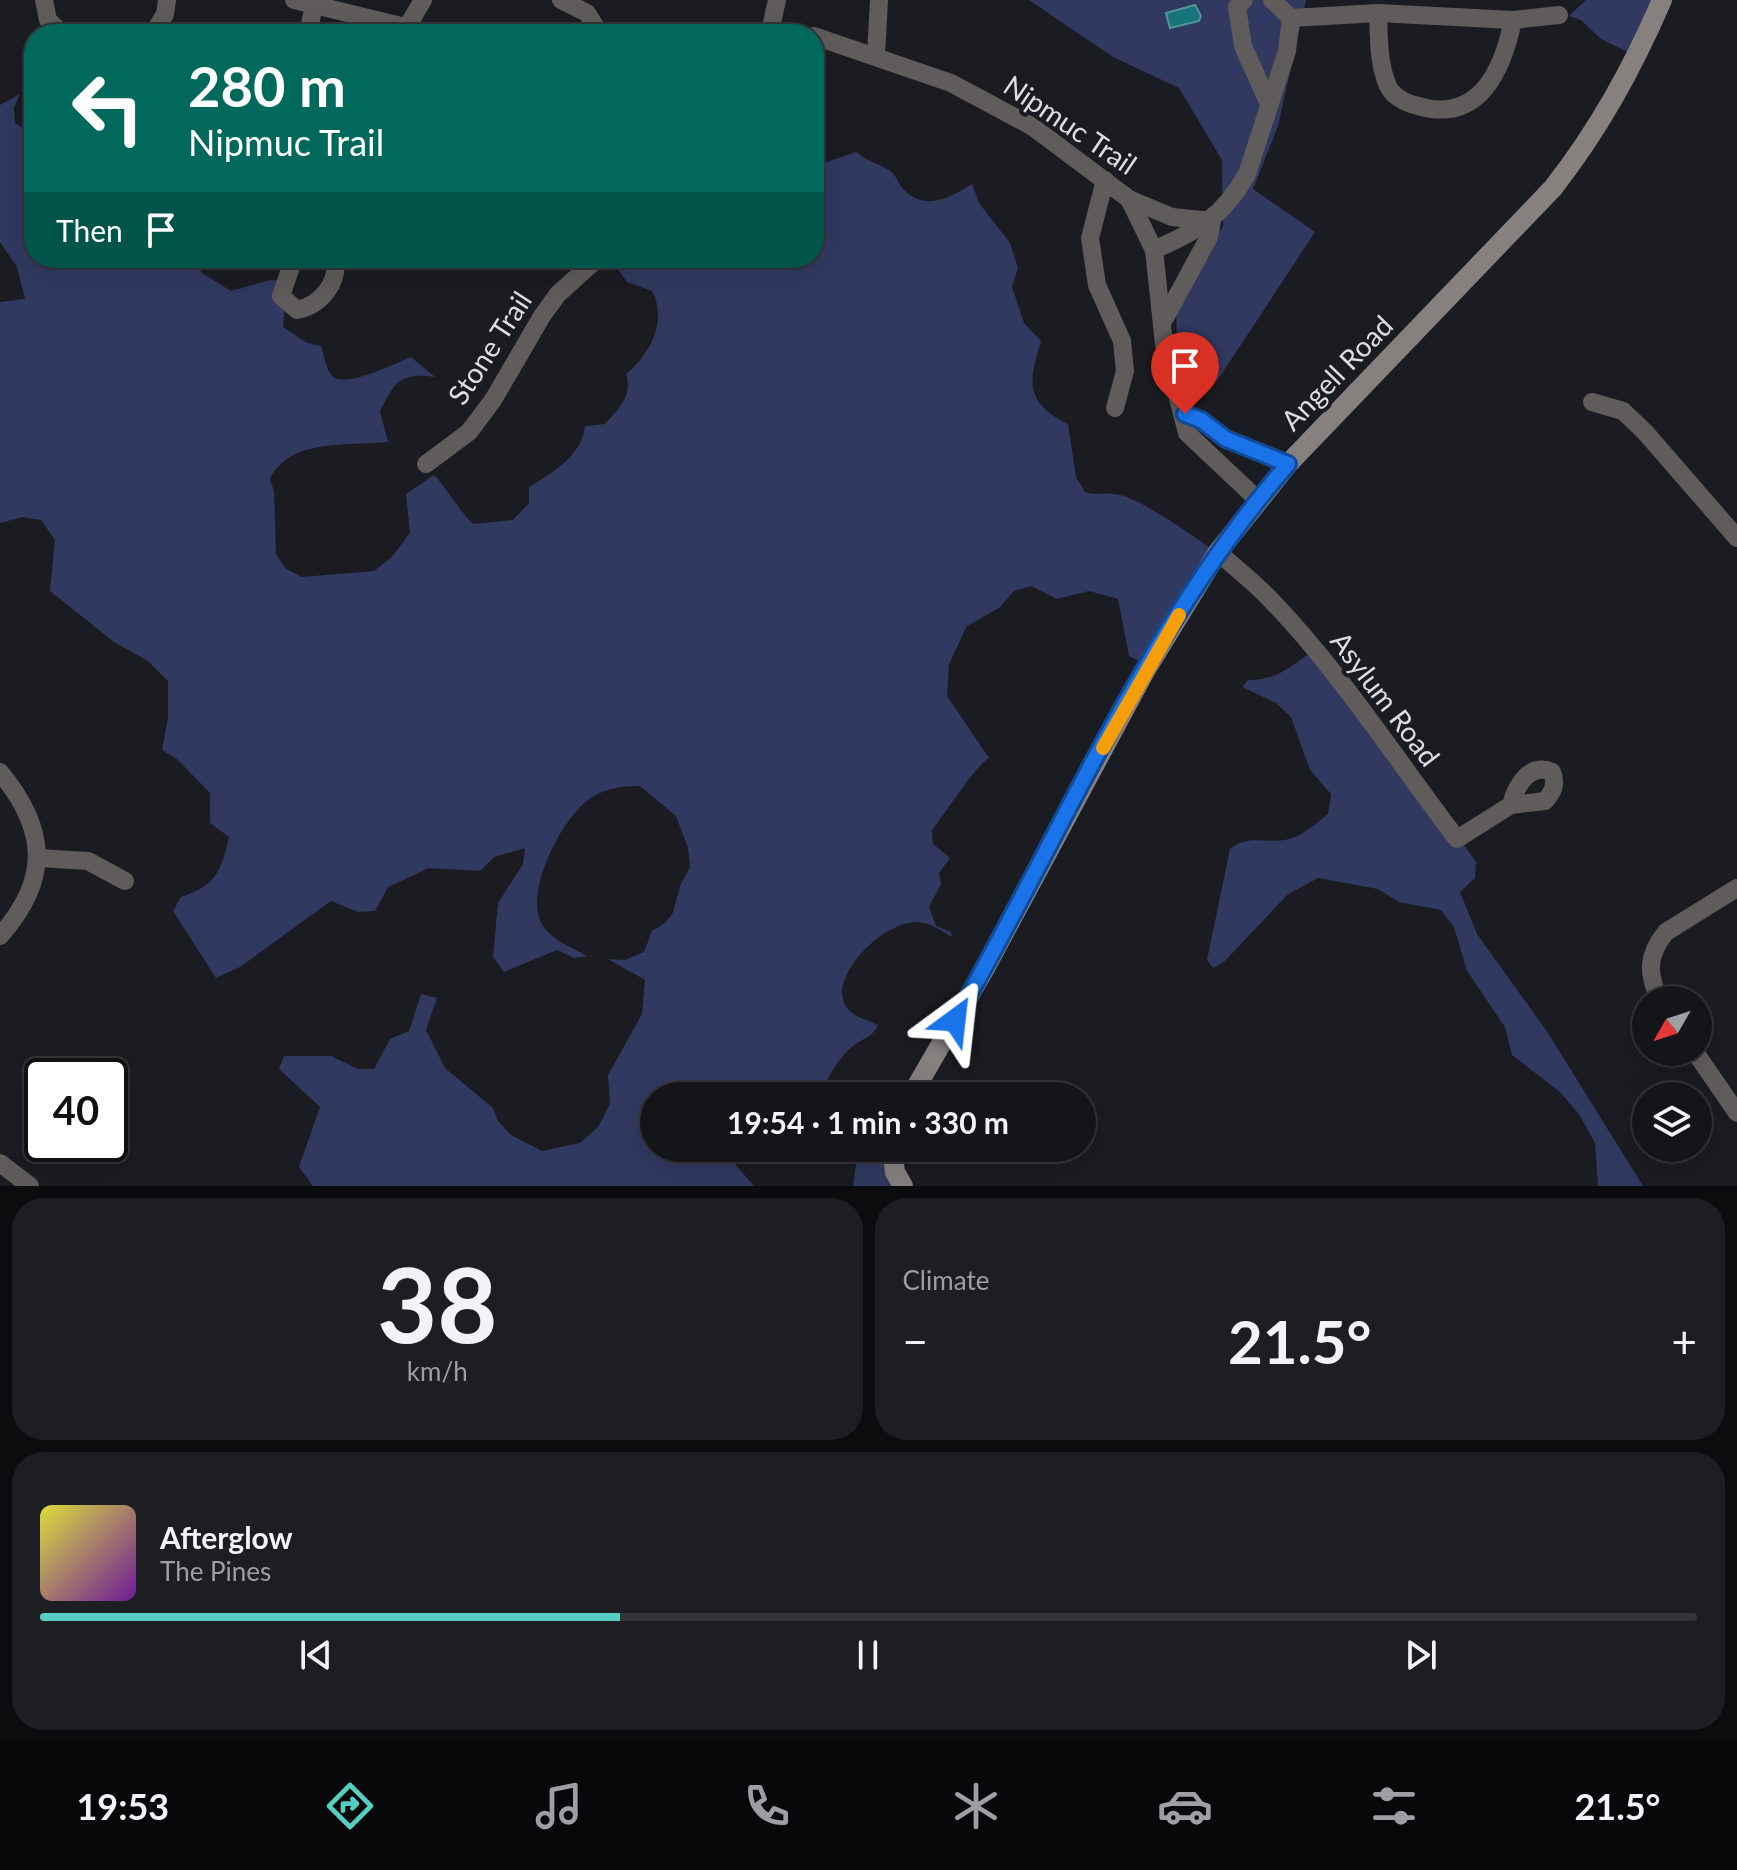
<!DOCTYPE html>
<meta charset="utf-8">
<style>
:root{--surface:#141519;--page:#1d1e22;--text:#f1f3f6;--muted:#9d9fa2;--line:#333438;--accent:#57cec2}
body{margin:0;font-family:Lato,sans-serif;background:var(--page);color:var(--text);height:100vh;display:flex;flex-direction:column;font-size:30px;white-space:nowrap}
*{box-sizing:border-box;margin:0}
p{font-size:26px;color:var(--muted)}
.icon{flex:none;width:44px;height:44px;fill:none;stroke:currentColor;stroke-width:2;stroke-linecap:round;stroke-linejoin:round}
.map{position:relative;height:1186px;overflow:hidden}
.drawer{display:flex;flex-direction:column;gap:12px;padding:12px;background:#0b0c0e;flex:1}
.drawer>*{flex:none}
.hud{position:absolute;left:24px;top:24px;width:800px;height:244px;border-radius:32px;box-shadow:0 8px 32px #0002,0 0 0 2px var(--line);background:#00695c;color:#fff;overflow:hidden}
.needle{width:52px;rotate:231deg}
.controls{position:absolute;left:1632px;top:986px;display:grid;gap:16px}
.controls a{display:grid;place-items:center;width:80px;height:80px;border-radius:50%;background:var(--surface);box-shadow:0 8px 32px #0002,0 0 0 2px var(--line);font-size:40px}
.speed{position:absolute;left:24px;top:1058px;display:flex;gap:16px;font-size:40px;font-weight:700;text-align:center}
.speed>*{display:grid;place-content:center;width:104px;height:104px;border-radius:50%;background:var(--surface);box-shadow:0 8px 32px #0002,0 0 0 2px var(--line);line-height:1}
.speed .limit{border:4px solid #111;border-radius:12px;background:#fff;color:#111}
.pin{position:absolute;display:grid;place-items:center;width:68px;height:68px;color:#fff;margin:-82px -34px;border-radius:50% 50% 50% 0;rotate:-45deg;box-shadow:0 0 8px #0007}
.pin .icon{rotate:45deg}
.me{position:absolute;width:88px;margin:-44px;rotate:30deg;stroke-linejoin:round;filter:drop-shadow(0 0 6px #0008)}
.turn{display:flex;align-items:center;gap:28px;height:168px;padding:0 32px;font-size:36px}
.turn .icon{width:104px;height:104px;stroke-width:2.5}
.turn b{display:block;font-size:56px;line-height:68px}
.then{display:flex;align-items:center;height:76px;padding:0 32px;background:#0003;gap:16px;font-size:30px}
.big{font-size:60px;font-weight:700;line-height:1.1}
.drawer .card{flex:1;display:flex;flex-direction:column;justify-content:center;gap:12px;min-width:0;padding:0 28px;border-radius:32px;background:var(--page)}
.drawer .dial{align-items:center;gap:0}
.dial b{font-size:104px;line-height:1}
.song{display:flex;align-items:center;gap:24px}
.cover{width:96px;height:96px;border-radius:12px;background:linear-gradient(135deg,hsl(60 70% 55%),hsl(280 70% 35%))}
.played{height:8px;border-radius:4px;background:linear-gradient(90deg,var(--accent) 35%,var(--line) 35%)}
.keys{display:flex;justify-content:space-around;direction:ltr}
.heat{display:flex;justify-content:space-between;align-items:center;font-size:44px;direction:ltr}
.drawer .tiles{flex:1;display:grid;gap:12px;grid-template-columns:1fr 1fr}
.card:last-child{grid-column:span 2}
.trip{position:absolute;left:640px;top:1082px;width:456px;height:80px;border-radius:40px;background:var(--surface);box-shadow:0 8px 32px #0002,0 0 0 2px var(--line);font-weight:700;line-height:80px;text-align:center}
.menu{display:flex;height:128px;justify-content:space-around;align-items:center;background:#08080a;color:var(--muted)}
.menu .icon{width:56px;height:56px}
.menu .on{color:var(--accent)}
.menu b{font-size:36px;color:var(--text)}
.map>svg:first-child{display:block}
.green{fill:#313960}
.water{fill:#17747c;stroke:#52949a;stroke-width:2}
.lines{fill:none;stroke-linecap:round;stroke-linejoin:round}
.street{stroke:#5f5c5b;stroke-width:18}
.secondary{stroke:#86817f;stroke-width:20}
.route-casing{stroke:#114b97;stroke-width:20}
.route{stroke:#1a73e8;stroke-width:14}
.slow{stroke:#f59e0b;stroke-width:14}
.labels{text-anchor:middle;stroke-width:8;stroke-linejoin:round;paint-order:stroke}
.street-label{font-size:28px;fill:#dddee1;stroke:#1a1c21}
</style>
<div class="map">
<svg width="1737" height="1186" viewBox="0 0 1737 1186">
<rect width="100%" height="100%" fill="#1a1c21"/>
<g class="green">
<polygon points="1029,0 1306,0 1278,126 1253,189 1315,232 1217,381 1177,348 1176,305 1223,226 1222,160 1179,88 1113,57"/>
<polygon points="1586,0 1668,0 1640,58 1601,39 1581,20 1569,16"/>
<path d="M 20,94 L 14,108 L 15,123 L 34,136 L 34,258 L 195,258 L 202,273 L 231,291 L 270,280 L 286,281 L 283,327 L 307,343 L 321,346 C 324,355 326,369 332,376 C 345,389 396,363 411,357 L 435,377 C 401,372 395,381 380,411 L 388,442 C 349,446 289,438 270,479 L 274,491 L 276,554 L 285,568 L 302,577 L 374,571 L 391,558 L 410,533 L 406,494 L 434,475 C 449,491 457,508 473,524 L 513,520 L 529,503 L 529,487 C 552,473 582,456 585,426 L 605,424 C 619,408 633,396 626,374 C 650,355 668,320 652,291 L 627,282 L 610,258 L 814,258 L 814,171 L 827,162 L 856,152 C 867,161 877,163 889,170 C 896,174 898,184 904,190 C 926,212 951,197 972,184 L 979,203 L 1010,243 L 1018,268 L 1012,287 L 1024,323 L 1041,341 C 1028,382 1025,403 1068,424 L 1076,477 L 1085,492 C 1096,496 1104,492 1115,494 C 1141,497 1199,541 1223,556 L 1154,669 L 1129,656 L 1118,599 L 1089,591 L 1057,599 L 1031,586 L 1014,591 L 999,608 L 967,626 L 949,664 L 947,696 L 989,758 C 975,766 945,814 932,830 L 933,844 L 950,858 L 939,873 L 941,884 L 929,907 L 936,926 L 951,932 L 952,937 C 943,932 934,925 924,923 C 888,913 819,983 850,1011 C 857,1018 870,1021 878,1025 C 871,1039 864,1037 853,1046 C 837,1059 828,1077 821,1096 L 787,1089 L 769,1096 L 654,1096 L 654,1148 L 732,1148 L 735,1164 L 754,1186 L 313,1186 L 299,1167 L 320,1107 L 279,1069 L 284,1056 L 331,1056 L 358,1069 L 374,1069 L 390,1039 L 409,1031 L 421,994 L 437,998 L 426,1030 L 445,1068 L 493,1108 L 498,1121 L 511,1135 L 542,1151 L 580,1143 L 598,1127 L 610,1104 L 608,1075 L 642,1014 L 645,980 L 608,959 L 625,960 L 644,952 L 652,931 L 665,923 L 673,913 L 680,886 L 690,867 L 688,848 L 676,816 L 640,786 C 622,786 607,788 592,797 C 563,815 523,892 542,924 C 551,940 571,947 587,956 L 574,958 L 557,950 L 504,972 L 493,957 L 498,903 L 523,864 L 525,848 L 494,857 L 480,871 L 429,868 L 388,887 L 375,911 L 358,912 L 331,901 L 240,967 L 216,978 L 173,911 L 181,897 C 217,885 221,871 229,837 L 210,823 L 210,793 L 177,759 L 162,750 L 168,718 L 168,681 L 148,661 L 114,642 L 50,591 L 55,540 L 41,520 L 22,517 L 0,523 L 0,302 L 25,299 L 17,267 L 0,242 L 0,105 Z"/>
<path d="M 1313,650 L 1387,737 L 1476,862 L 1475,878 L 1460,892 L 1477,934 L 1548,1033 L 1643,1186 L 1598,1186 L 1595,1143 L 1579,1114 L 1560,1092 L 1512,1055 L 1505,1027 L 1467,971 L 1454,927 L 1441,910 L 1399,902 L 1378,889 L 1318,878 L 1287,895 L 1225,961 L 1213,968 L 1207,960 L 1230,849 C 1247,835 1264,843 1285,840 C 1302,837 1314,825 1328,814 L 1331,794 L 1310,770 L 1291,717 L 1276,703 L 1242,687 L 1248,680 C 1275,681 1293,666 1313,650 Z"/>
<polygon points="886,1149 904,1186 853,1186 857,1158 854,1151"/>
</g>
<polygon class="water" points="1195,5 1201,16 1199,21 1170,28 1166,13"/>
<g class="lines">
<g class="street">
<polyline points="44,0 48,20 63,34"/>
<polyline points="294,0 434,34"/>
<polyline points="561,0 587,13 600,34"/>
<polyline points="1244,0 1237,7 1243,46 1269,104"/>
<path d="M 1378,13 C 1379,37 1378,63 1388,86 C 1394,98 1406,103 1418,106 C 1480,124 1503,69 1513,20"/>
<polyline points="1291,18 1378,13 1513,20 1559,15"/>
<polyline points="407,27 423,0"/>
<polyline points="770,32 777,0"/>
<polyline points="153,34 165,14 167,0"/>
<polyline points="308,34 314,5"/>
<polyline points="762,34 799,34"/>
<polyline points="814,36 951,83 981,99 1033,127 1129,199 1154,250 1164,344 1187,433 1257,499"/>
<polyline points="876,56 879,0"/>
<polyline points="1105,180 1090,238 1097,285 1122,341 1125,371 1115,408"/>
<polyline points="1129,199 1172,217 1212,221 1209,237 1165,318"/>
<path d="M 1154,250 C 1197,231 1223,217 1247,174 L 1287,51 L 1291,18 L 1272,0"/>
<path d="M 294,258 L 281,296 L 297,310 C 321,305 339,283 335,258"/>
<polyline points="1592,402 1623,411 1645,432 1737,538"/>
<polyline points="1185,414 1201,420 1226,439 1288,464"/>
<polyline points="426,464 469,432 493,400 542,316 558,294 598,258"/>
<path d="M 1218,552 C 1234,567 1253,581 1268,597 C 1340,671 1395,758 1457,839 L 1511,805 L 1545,801 C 1553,792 1557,784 1552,772 C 1530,762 1516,785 1511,805"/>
<path d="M 0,772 C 48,830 50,880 0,936"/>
<polyline points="38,858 88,861 125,881"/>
<path d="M 1660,1000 C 1647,974 1647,955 1666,932 L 1737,888"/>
<polyline points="1695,1052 1737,1113"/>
<polyline points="0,1163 30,1186"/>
</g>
<g class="secondary">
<path d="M 911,1096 L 984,970 L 1145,671 L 1218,552 L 1288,464 L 1553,188 C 1599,129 1632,69 1662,0"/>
<polyline points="892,1148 895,1172 903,1186"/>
</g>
</g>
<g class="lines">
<g class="route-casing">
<path id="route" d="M 955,1020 C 1062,834 1146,627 1288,464 L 1226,439 L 1201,420 L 1185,414"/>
</g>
<use href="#route" class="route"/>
<polyline class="slow" points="1103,748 1179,615"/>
</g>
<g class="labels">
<g class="street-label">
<text transform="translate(1070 125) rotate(34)" y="10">Nipmuc Trail</text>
<text transform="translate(490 348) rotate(-57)" y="10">Stone Trail</text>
<text transform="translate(1337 373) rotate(-46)" y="10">Angell Road</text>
<text transform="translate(1385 699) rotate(53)" y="10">Asylum Road</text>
</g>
</g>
</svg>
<div class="controls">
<a><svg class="needle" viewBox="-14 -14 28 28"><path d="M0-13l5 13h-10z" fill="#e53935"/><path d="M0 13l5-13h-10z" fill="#9d9fa2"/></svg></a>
<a><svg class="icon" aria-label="layers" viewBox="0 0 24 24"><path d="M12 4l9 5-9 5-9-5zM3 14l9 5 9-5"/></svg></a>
</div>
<div class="speed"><div class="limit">40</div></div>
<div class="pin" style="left:1185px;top:414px;background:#d93025"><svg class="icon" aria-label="arrive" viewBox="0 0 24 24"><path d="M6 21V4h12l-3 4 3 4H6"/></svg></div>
<svg class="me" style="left:955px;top:1020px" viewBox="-20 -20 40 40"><path d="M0-17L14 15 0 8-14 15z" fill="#1a73e8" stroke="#fff" stroke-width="4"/></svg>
<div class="trip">19:54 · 1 min · 330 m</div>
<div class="hud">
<div class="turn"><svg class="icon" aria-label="left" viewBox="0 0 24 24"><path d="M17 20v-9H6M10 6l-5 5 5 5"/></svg><div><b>280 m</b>Nipmuc Trail</div></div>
<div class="then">Then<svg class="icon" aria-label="arrive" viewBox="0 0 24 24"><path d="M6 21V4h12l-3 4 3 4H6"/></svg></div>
</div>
</div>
<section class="drawer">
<div class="tiles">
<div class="card dial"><b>38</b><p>km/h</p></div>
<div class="card"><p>Climate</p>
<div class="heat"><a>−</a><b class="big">21.5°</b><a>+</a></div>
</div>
<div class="card">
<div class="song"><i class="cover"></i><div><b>Afterglow</b><p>The Pines</p></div></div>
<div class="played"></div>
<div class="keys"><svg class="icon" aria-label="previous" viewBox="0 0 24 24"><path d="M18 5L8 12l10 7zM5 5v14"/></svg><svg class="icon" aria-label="pause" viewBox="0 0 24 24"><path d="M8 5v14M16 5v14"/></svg><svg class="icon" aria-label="next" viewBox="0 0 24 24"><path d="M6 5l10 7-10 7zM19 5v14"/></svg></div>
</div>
</div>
</section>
<nav class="menu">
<b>19:53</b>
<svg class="icon on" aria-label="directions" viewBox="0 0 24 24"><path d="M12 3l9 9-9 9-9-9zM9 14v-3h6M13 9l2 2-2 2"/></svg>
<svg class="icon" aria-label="music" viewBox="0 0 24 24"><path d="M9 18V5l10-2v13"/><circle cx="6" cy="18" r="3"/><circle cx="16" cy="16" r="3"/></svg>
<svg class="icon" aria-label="phone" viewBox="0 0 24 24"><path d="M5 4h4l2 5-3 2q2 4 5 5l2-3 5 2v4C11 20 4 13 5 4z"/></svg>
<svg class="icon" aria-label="climate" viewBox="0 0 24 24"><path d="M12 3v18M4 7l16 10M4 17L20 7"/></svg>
<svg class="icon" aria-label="car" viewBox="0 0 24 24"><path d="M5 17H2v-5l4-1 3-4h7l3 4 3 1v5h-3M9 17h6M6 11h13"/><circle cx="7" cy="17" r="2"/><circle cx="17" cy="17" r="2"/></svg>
<svg class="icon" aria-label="filters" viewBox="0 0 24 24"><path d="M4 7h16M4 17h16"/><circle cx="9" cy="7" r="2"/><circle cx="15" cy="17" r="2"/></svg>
<b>21.5°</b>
</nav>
